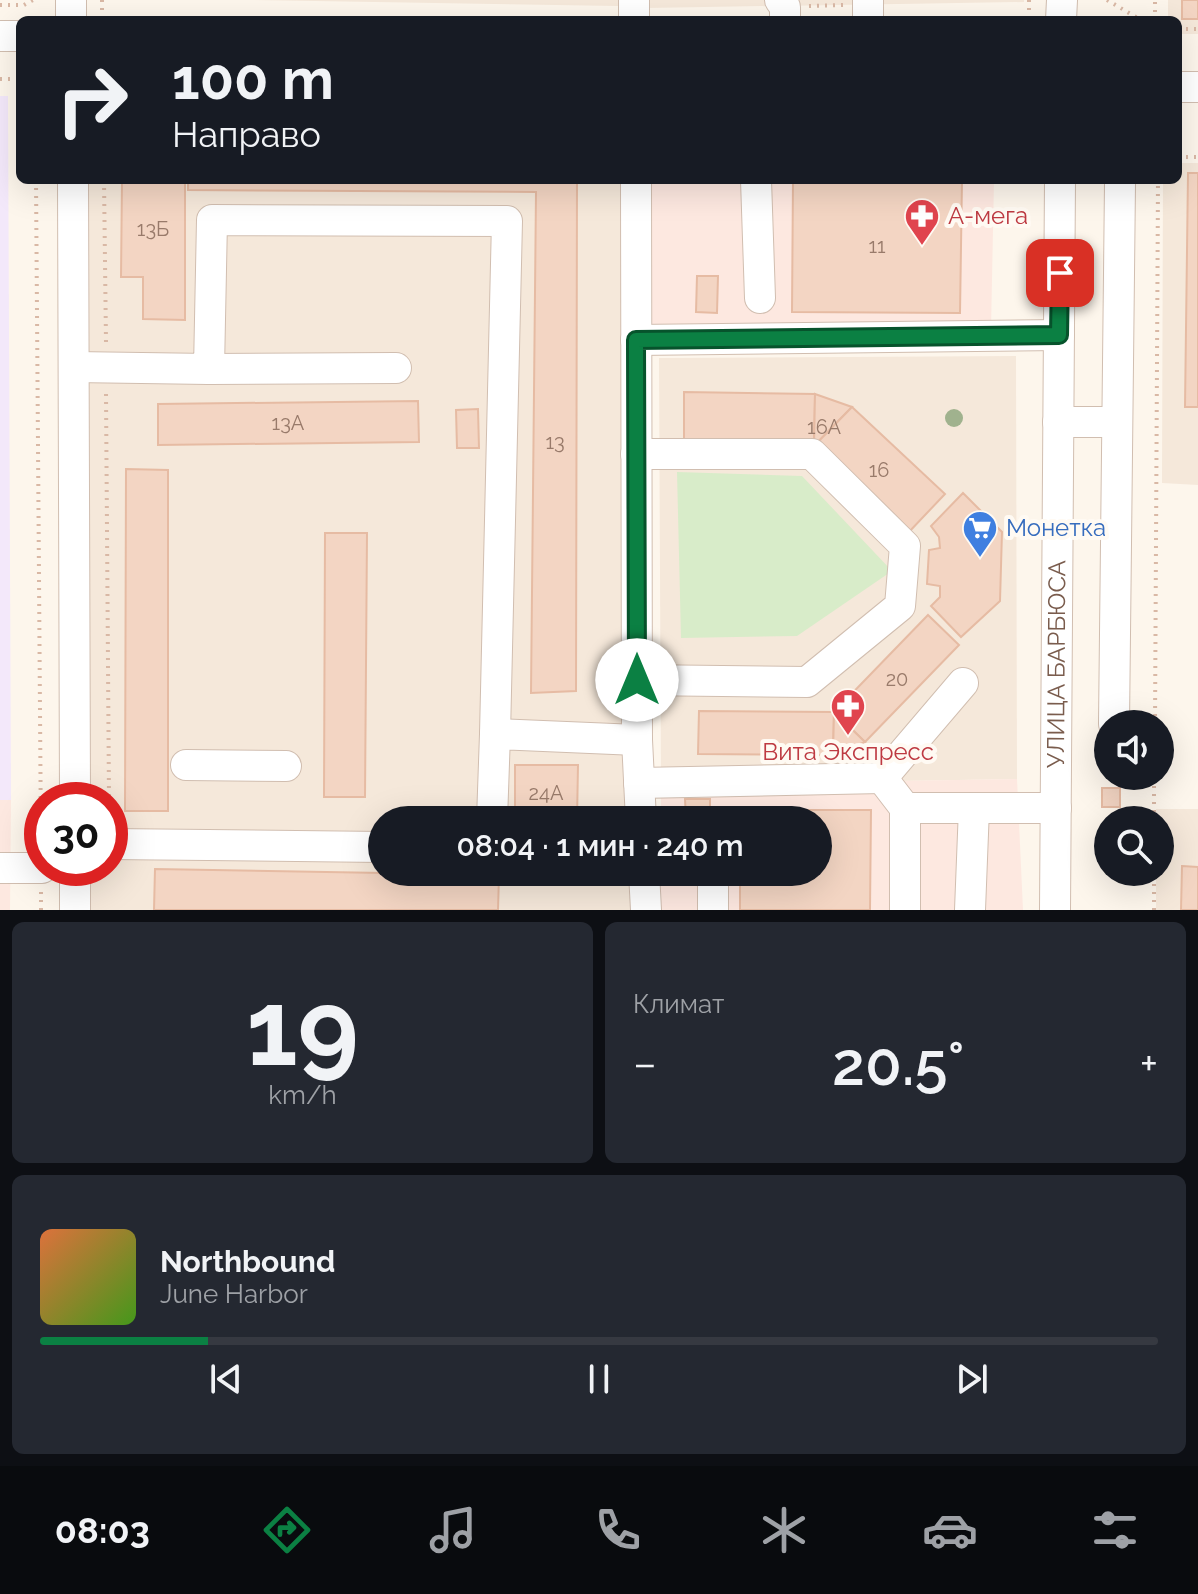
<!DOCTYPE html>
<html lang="ru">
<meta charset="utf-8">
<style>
:root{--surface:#171b24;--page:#242831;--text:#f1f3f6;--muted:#9ea1a6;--line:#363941;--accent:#0b8043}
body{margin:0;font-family:Raleway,sans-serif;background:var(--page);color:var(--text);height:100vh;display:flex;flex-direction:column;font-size:30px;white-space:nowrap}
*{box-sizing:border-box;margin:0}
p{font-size:26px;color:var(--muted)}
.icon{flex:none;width:44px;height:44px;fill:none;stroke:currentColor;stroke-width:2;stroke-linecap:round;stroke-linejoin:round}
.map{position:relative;height:910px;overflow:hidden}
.details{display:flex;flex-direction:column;gap:12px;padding:12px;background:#0d0f14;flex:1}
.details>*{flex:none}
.hud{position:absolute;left:16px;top:16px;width:1166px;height:168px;border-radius:12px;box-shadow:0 8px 32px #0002;background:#171b24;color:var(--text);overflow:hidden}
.buttons{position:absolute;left:1094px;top:710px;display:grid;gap:16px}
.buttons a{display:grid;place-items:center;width:80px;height:80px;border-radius:50%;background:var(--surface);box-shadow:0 8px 32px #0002;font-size:40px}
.speed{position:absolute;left:24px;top:782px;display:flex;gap:16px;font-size:40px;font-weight:700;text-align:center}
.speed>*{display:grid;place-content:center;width:104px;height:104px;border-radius:50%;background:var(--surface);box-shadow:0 8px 32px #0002;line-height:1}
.speed .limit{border:12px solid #d22;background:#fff;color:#111}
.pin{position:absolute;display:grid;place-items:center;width:68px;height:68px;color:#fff;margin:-34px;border-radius:16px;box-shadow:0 4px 12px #0006}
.me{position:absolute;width:88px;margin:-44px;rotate:0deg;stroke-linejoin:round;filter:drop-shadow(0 0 6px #0008)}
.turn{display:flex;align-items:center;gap:28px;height:168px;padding:0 24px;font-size:36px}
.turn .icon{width:104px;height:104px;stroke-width:2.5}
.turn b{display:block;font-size:56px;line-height:68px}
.big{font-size:60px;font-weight:600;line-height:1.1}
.details .card{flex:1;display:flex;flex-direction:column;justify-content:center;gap:12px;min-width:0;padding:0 28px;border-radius:12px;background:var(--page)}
.details .dial{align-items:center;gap:0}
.dial b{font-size:104px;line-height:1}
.song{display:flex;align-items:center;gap:24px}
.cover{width:96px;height:96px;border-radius:12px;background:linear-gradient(135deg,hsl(20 70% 55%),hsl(100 70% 35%))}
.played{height:8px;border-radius:4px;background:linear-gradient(90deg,var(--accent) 15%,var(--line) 15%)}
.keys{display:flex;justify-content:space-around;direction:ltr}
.heat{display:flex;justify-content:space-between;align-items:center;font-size:44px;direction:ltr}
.details .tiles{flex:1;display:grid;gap:12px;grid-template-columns:1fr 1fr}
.card:last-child{grid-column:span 2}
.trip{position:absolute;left:368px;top:806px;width:464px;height:80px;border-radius:40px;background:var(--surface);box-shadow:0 8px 32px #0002;font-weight:600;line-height:80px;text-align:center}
.dock{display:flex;height:128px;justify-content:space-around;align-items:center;background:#090b0e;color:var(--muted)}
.dock .icon{width:56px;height:56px}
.dock .current{color:var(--accent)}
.dock b{font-size:36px;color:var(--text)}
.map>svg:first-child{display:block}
.residential{fill:#f5e8da}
.commercial{fill:#fde8e0}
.education{fill:#f3e8fa}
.green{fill:#d8ecc9}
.building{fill:#f3d5c3;stroke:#e6bba3;stroke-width:2}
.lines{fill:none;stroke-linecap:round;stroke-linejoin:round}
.minor-casing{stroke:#d1beb0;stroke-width:32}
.path{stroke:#d9b8a5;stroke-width:4;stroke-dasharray:2 6;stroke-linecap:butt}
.minor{stroke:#fff;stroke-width:30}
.tree{fill:#a0b28e}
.route-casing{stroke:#07532c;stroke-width:20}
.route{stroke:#0b8043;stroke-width:14}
.labels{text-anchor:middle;stroke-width:8;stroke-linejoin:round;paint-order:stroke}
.number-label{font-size:20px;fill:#987a6a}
.health-label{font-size:24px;fill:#be3a42;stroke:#fffaf3;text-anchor:start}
.shop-label{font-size:24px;fill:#366cbe;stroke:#fffaf3;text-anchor:start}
.street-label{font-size:24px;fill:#7a5c4d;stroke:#fffaf3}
</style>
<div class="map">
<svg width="1198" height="910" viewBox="0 0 1198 910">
<rect width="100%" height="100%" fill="#fdf6ec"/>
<g class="residential">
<polygon points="250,0 619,0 619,6"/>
<polygon points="645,0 1024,0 1024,2 645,8"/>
<polygon points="1168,0 1198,0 1198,34 1178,34 1178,20 1168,20"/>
<polygon points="1178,163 1198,163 1198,485 1162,483 1163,180 1178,180"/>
<polygon points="89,180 621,180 629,820 382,820 382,872 630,872 630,910 90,910 90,868 110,868 110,800 89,800"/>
<polygon points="1016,356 1017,779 661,785 659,358"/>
<polygon points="1156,809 1198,809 1198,910 1156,910 1156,872 1160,872 1160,820 1156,820"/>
</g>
<g class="commercial">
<polygon points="644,180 994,180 991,328 645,330"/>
<polygon points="1017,779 1023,910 661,910 661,872 818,872 818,820 661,820 661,785"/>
<polygon points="0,800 11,800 10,910 0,910"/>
</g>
<polygon class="education" points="0,96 8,96 11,800 0,800"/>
<polygon class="green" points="677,472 802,476 892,571 797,636 681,638"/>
<g class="building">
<rect x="1182" y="0" width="16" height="19"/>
<polygon points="1188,173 1198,173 1198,407 1185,407"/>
<polygon points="122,180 185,180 185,320 143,319 143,277 121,277"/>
<polygon points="188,180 577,180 576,691 531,693 536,192 188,190"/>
<polygon points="793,180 962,180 960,313 792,312"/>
<polygon points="697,276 718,276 717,313 696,312"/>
<polygon points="684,392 815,394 814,446 684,445"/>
<polygon points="815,394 852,407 814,446"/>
<polygon points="418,401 419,442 158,445 158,404"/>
<polygon points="852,407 945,494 907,534 814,446"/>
<polygon points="478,409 479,448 457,448 456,410"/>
<polygon points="126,469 168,470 168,811 125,811"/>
<polygon points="963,493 1002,532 1000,601 961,637 931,606 940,597 940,586 927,584 929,550 940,548 939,537 931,526"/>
<polygon points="325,533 367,533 365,797 324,797"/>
<polygon points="928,615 959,645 865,742 834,712"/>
<polygon points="699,711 834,712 833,755 698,754"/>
<polygon points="834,712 865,742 833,755"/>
<polygon points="515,765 578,765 577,820 515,820"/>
<rect x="1102" y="788" width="18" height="19"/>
<polygon points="685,799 710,799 710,820 686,820"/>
<polygon points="740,810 871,810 870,910 740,910 740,872 818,872 818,820 740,820"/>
<polygon points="1182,866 1198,867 1198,910 1181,910"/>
<polygon points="155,869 499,875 498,910 154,910"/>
</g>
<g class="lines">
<g class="minor-casing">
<g id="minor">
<polyline points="780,0 785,7 785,20"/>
<polyline points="71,20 71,0"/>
<polyline points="634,20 634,0"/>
<polyline points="868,20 868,0"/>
<polyline points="1061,20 1062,0"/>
<polyline points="0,36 20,36"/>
<polyline points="1178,87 1198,87"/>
<polyline points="73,180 75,800"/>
<polyline points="636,180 637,740 641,820"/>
<polyline points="756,180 760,298"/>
<polyline points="636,340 1059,335"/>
<polyline points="74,367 209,369 212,220 507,221 495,734"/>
<polyline points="209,369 396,368"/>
<polyline points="1058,422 1117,422"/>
<polyline points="636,454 812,454 905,546 900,606 807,682 637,680"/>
<polyline points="1114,724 1120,183"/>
<polyline points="186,765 286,766"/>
<polyline points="882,778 905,808 1056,808"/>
<polyline points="639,783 882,778 963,683"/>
<polyline points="492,820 495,734 637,740"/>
<polyline points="110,844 382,847"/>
<polyline points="0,868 42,868"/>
<polyline points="75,868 75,910"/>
<polyline points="644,872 646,910"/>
<polyline points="713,910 713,872"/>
<polyline points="905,910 905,808"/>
<polyline points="970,910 974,808"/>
<path id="s1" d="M 1055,910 L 1060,180"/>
</g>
</g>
<g class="path">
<polyline points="102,0 102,20"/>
<polyline points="1029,0 1029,20"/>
<polyline points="1107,0 1141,20"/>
<polyline points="0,5 24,5 33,0"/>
<polyline points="809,6 845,5"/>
<polyline points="1155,20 1155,0"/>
<polyline points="1178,29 1198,29"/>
<polyline points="0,79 20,79"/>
<polyline points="1178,157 1198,157"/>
<polyline points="36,180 41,844"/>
<polyline points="104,180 106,342"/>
<polyline points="106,394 109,800"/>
<polyline points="1155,724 1158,180"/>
<polyline points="1154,820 1154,776"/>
<polyline points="41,910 41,892"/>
<polyline points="1154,910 1154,872"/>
</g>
<use href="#minor" class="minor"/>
</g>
<circle class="tree" cx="954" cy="418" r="9"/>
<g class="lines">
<g class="route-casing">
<polyline id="route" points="637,680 636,340 1059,335 1060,273"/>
</g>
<use href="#route" class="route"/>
</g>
<defs>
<g id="pharmacy-pin" transform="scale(1.8)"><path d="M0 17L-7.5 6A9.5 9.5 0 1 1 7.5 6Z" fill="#e0444e" stroke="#fffaf3"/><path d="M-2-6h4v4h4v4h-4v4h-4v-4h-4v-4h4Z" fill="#fff"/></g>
<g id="supermarket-pin" transform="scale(1.8)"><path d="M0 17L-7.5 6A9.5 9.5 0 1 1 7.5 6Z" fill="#3f7fe0" stroke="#fffaf3"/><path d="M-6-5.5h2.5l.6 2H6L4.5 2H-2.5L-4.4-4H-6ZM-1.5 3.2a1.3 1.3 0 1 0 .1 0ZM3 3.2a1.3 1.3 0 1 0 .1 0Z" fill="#fff"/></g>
</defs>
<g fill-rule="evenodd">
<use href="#pharmacy-pin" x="922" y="216"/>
<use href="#supermarket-pin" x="980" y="528"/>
<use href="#pharmacy-pin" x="848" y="706"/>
</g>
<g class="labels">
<g class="number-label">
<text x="153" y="236">13Б</text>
<text x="877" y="253">11</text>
<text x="288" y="430">13А</text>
<text x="824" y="434">16А</text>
<text x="555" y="449">13</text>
<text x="879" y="477">16</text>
<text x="897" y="686">20</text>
<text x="546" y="800">24А</text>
</g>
<g class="health-label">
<text x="948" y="224">А-мега</text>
<text x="848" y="760" text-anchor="middle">Вита Экспресс</text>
</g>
<g class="shop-label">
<text x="1006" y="536">Монетка</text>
</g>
<g class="street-label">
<text dy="8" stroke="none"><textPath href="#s1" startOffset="246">УЛИЦА БАРБЮСА</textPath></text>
</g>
</g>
</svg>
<div class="buttons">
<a><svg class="icon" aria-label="sound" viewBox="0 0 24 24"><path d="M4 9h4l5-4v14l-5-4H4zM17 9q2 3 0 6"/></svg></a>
<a><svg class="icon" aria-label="search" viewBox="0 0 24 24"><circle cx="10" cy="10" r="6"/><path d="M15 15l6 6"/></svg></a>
</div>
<div class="speed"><div class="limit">30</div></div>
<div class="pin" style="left:1060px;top:273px;background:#d93025"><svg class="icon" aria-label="arrive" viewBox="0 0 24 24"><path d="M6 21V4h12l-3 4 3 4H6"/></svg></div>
<svg class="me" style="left:637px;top:680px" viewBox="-20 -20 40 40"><circle r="19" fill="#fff"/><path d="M0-13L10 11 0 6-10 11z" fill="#0b8043"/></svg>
<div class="trip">08:04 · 1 мин · 240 m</div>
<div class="hud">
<div class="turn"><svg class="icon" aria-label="right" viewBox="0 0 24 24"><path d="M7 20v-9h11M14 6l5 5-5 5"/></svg><div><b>100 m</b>Направо</div></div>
</div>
</div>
<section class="details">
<div class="tiles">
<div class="card dial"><b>19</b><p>km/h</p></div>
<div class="card"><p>Климат</p>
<div class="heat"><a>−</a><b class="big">20.5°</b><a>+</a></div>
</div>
<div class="card">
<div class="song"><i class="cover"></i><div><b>Northbound</b><p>June Harbor</p></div></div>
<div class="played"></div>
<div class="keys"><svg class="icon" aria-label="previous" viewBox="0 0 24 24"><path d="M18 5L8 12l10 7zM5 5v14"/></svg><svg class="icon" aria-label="pause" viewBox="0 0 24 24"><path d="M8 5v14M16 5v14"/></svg><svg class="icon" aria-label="next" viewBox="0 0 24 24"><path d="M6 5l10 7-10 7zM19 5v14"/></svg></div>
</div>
</div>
</section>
<nav class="dock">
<b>08:03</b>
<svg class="icon current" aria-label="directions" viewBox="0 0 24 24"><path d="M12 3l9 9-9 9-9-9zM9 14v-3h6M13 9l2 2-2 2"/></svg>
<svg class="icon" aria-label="music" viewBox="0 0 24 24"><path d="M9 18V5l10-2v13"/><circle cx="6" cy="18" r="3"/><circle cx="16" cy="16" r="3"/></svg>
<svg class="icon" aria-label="phone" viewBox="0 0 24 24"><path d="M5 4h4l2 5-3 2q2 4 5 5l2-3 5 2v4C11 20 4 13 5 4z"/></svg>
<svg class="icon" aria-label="climate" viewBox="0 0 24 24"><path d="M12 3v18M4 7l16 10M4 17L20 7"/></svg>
<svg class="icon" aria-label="car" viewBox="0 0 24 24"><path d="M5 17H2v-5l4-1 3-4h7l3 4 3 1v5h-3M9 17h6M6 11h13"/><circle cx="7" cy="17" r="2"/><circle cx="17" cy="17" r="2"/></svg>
<svg class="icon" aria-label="filters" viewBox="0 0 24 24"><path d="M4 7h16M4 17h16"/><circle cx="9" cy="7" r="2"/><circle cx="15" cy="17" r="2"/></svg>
</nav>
